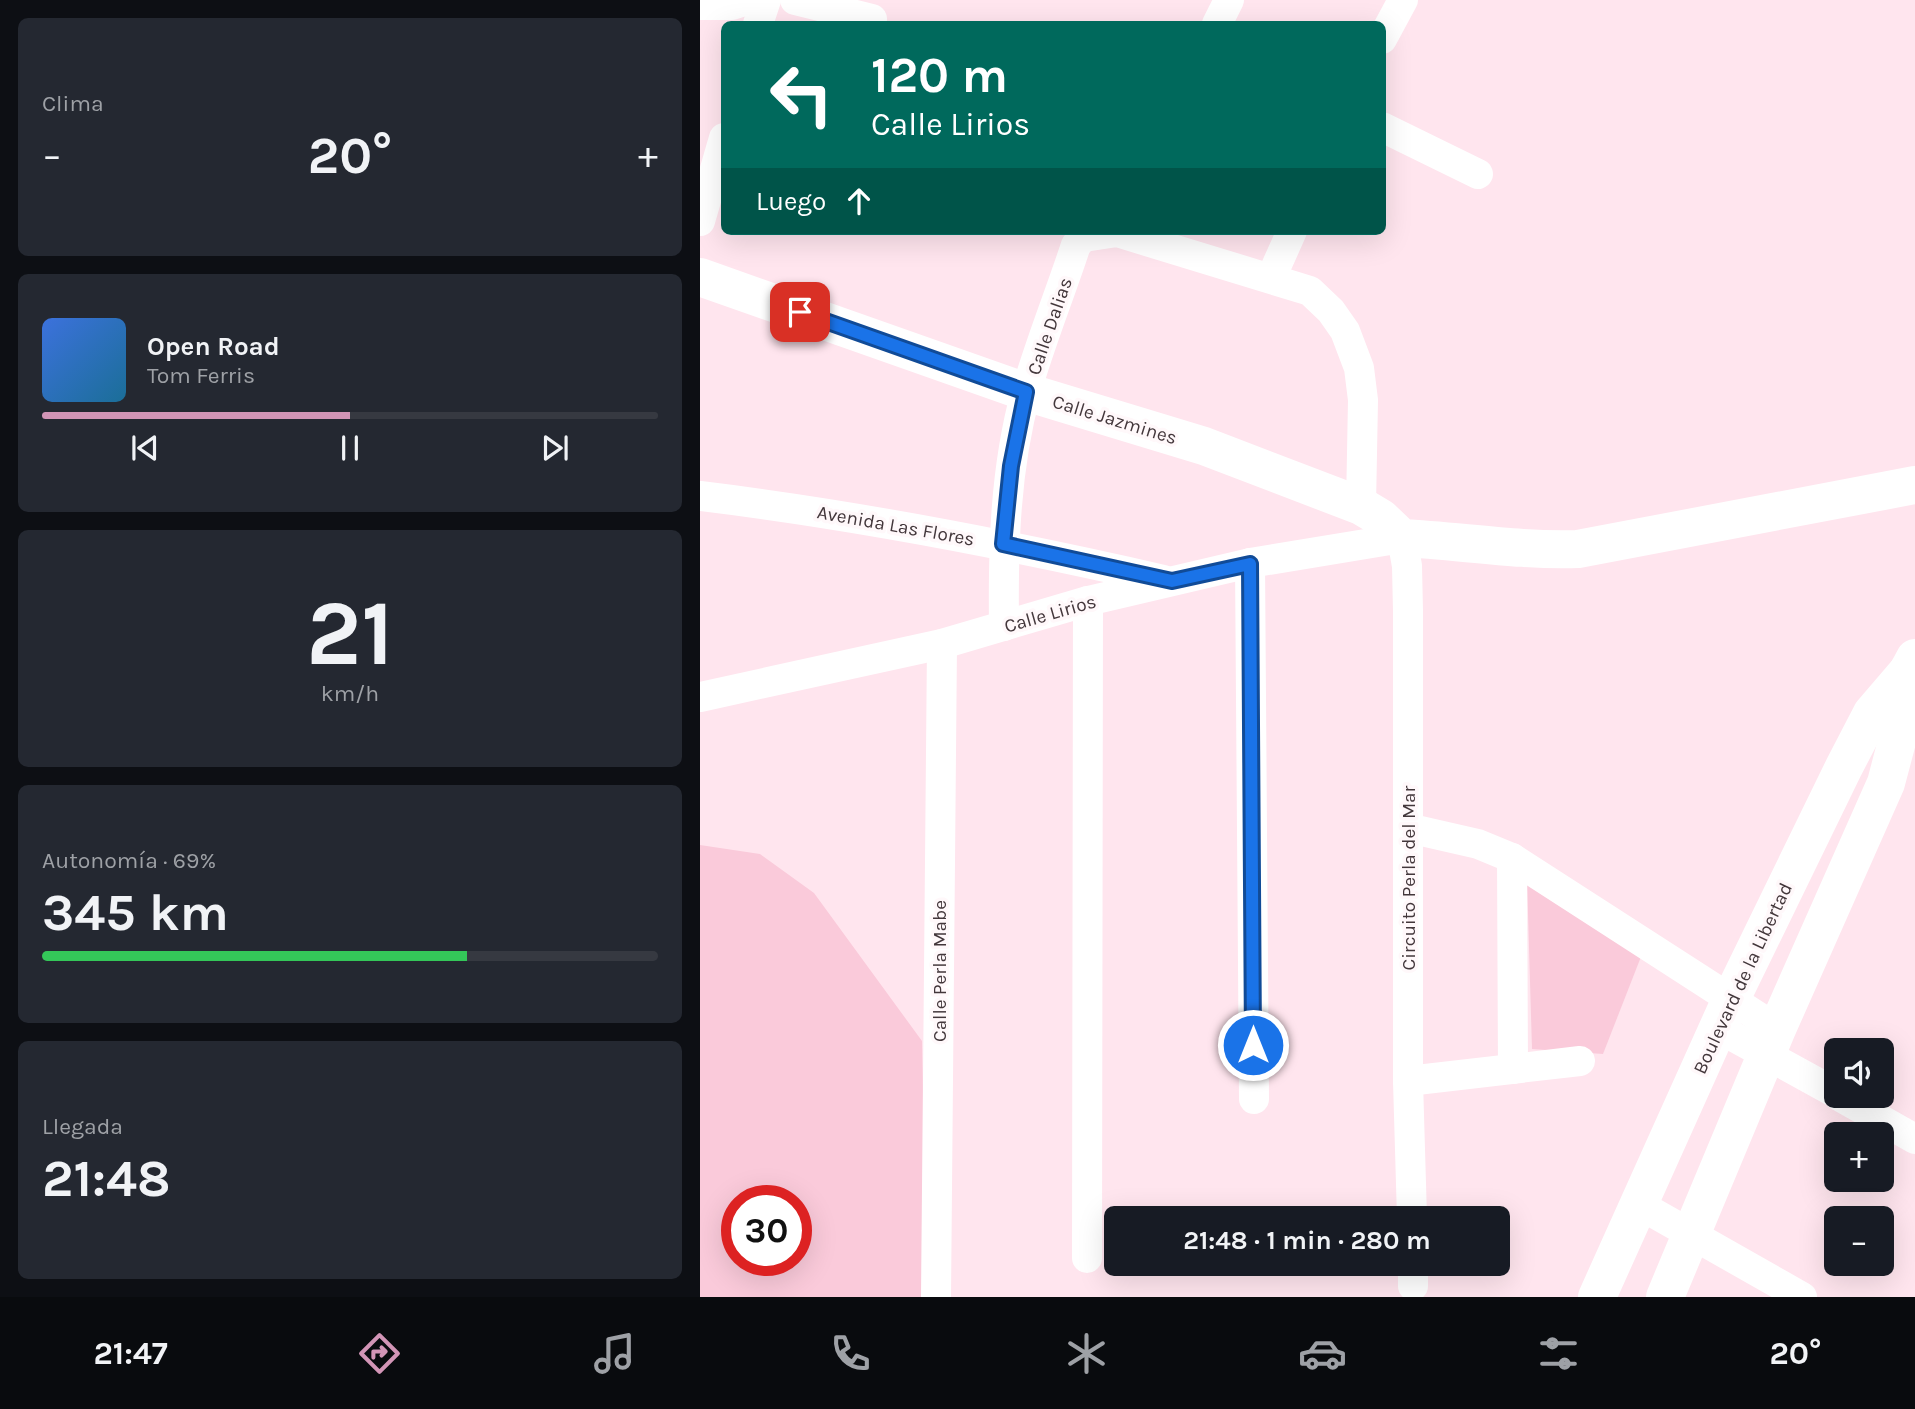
<!DOCTYPE html>
<html lang="es">
<meta charset="utf-8">
<style>
:root{--surface:#171b24;--page:#242831;--text:#f1f3f6;--muted:#9ea1a6;--line:#363941;--accent:#d295b6}
body{margin:0;font-family:Karla,sans-serif;background:var(--page);color:var(--text);height:100vh;display:flex;flex-direction:column;font-size:26px;white-space:nowrap}
*{box-sizing:border-box;margin:0}
p{font-size:23px;color:var(--muted)}
.icon{flex:none;width:38px;height:38px;fill:none;stroke:currentColor;stroke-width:2;stroke-linecap:round;stroke-linejoin:round}
.map{position:relative;flex:1;overflow:hidden}
.side{display:flex;flex-direction:column;gap:18px;padding:18px;background:#0d0f14;width:700px}
.side>*{flex:none}
.guide{position:absolute;left:21px;top:21px;width:665px;height:214px;border-radius:10px;box-shadow:0 7px 28px #0002;background:#00695c;color:#fff;overflow:hidden}
.tools{position:absolute;left:1124px;top:1038px;display:grid;gap:14px}
.tools a{display:grid;place-items:center;width:70px;height:70px;border-radius:10px;background:var(--surface);box-shadow:0 7px 28px #0002;font-size:35px}
.speed{position:absolute;left:21px;top:1185px;display:flex;gap:14px;font-size:35px;font-weight:700;text-align:center}
.speed>*{display:grid;place-content:center;width:91px;height:91px;border-radius:50%;background:var(--surface);box-shadow:0 7px 28px #0002;line-height:1}
.speed .limit{border:10px solid #d22;background:#fff;color:#111}
.pin{position:absolute;display:grid;place-items:center;width:60px;height:60px;color:#fff;margin:-30px;border-radius:14px;box-shadow:0 4px 10px #0006}
.me{position:absolute;width:77px;margin:-38px;rotate:0deg;stroke-linejoin:round;filter:drop-shadow(0 0 5px #0008)}
.turn{display:flex;align-items:center;gap:24px;height:147px;padding:0 35px;font-size:32px}
.turn .icon{width:91px;height:91px;stroke-width:2.5}
.turn b{display:block;font-size:49px;line-height:60px}
.then{display:flex;align-items:center;height:66px;padding:0 35px;background:#0003;gap:14px;font-size:26px}
.big{font-size:52px;font-weight:700;line-height:1.1}
.side .widget{flex:1;display:flex;flex-direction:column;justify-content:center;gap:10px;min-width:0;padding:0 24px;border-radius:10px;background:var(--page)}
.side .dial{align-items:center;gap:0}
.dial b{font-size:91px;line-height:1}
.song{display:flex;align-items:center;gap:21px}
.cover{width:84px;height:84px;border-radius:10px;background:linear-gradient(135deg,hsl(220 70% 55%),hsl(200 70% 35%))}
.played{height:7px;border-radius:4px;background:linear-gradient(90deg,var(--accent) 50%,var(--line) 50%)}
.keys{display:flex;justify-content:space-around;direction:ltr}
.heat{display:flex;justify-content:space-between;align-items:center;font-size:38px;direction:ltr}
.charge{height:10px;border-radius:5px;background:linear-gradient(90deg,#34c759 69%,var(--line) 0)}
.trip{position:absolute;left:404px;top:1206px;width:406px;height:70px;border-radius:10px;background:var(--surface);box-shadow:0 7px 28px #0002;font-weight:700;line-height:70px;text-align:center}
.tab-bar{display:flex;height:112px;justify-content:space-around;align-items:center;background:#090b0e;color:var(--muted)}
.tab-bar .icon{width:49px;height:49px}
.tab-bar .on{color:var(--accent)}
.tab-bar b{font-size:32px;color:var(--text)}
main{display:flex;flex:1;min-height:0}
.map>svg:first-child{display:block}
.green{fill:#facada;fill-rule:evenodd}
.lines{fill:none;stroke-linecap:round;stroke-linejoin:round}
.street{stroke:#fff;stroke-width:30}
.secondary{stroke:#fff;stroke-width:38}
.route-casing{stroke:#114b97;stroke-width:18}
.route{stroke:#1a73e8;stroke-width:12}
.labels{text-anchor:middle;stroke-width:7;stroke-linejoin:round;paint-order:stroke}
.street-label{font-size:19px;fill:#43373b;stroke:#fff8fa}
</style>
<main>
<section class="side">
<div class="widget"><p>Clima</p>
<div class="heat"><a>−</a><b class="big">20°</b><a>+</a></div>
</div>
<div class="widget">
<div class="song"><i class="cover"></i><div><b>Open Road</b><p>Tom Ferris</p></div></div>
<div class="played"></div>
<div class="keys"><svg class="icon" aria-label="previous" viewBox="0 0 24 24"><path d="M18 5L8 12l10 7zM5 5v14"/></svg><svg class="icon" aria-label="pause" viewBox="0 0 24 24"><path d="M8 5v14M16 5v14"/></svg><svg class="icon" aria-label="next" viewBox="0 0 24 24"><path d="M6 5l10 7-10 7zM19 5v14"/></svg></div>
</div>
<div class="widget dial"><b>21</b><p>km/h</p></div>
<div class="widget"><p>Autonomía · 69%</p><b class="big">345 km</b><div class="charge"></div></div>
<div class="widget"><p>Llegada</p><b class="big">21:48</b></div>
</section>
<div class="map">
<svg width="1215" height="1297" viewBox="0 0 1215 1297">
<rect width="100%" height="100%" fill="#ffe5ee"/>
<g class="green">
<path d="M 0,845 L 60,854 L 114,893 L 222,1041 L 227,1297 L 0,1297 ZM 37,1200 L 96,1200 L 96,1260 L 37,1260 Z"/>
<polygon points="827,879 944,949 903,1054 832,1049"/>
</g>
<g class="lines">
<g class="street">
<polyline points="95,0 172,19"/>
<polyline points="0,5 32,5 48,0"/>
<polyline points="58,24 66,0"/>
<polyline points="517,24 529,0"/>
<polyline points="682,39 703,0"/>
<polyline points="682,127 778,174"/>
<polyline points="0,221 24,138"/>
<polyline points="571,278 592,231"/>
<path d="M 0,496 C 157,515 311,545 464,580"/>
<polyline points="550,563 554,1099"/>
<path d="M 304,626 C 303,547 305,469 326,392 C 340,343 360,294 376,245 L 384,237 L 417,232 L 610,291 L 631,311 L 645,331 L 659,368 L 663,400 L 661,506"/>
<polyline points="0,697 242,644 388,601 550,563 702,538 707,566 708,611 708,1081 712,1218"/>
<polyline points="708,828 778,844 812,858 1077,1029"/>
<polyline points="812,858 813,1069"/>
<polyline points="1018,1028 1136,1093"/>
<polyline points="708,1081 880,1061"/>
<polyline points="1139,1096 1215,1139"/>
<polyline points="938,1204 1102,1297"/>
<polyline points="387,1258 388,601"/>
<polyline points="713,1264 713,1286"/>
<polyline points="236,1297 242,644"/>
</g>
<g class="secondary">
<path d="M 0,277 L 326,392 L 504,446 L 661,506 L 681,518 L 702,538 C 761,541 819,551 878,549 L 1215,485"/>
<polyline points="897,1297 1031,999 1144,767 1172,713 1208,671 1215,658"/>
<polyline points="965,1297 1077,1029 1186,783 1201,726 1208,671"/>
</g>
</g>
<g class="lines">
<g class="route-casing">
<polyline id="route" points="100,312 326,392 311,466 303,544 472,581 550,564 553,1045"/>
</g>
<use href="#route" class="route"/>
</g>
<g class="labels">
<g class="street-label">
<text transform="translate(349 326) rotate(-71)" y="7">Calle Dalias</text>
<text transform="translate(415 419) rotate(17)" y="7">Calle Jazmines</text>
<text transform="translate(196 525) rotate(10)" y="7">Avenida Las Flores</text>
<text transform="translate(350 613) rotate(-16)" y="7">Calle Lirios</text>
<text transform="translate(708 878) rotate(-90)" y="7">Circuito Perla del Mar</text>
<text transform="translate(239 971) rotate(-90)" y="7">Calle Perla Mabe</text>
<text transform="translate(1042 978) rotate(-65)" y="7">Boulevard de la Libertad</text>
</g>
</g>
</svg>
<div class="tools">
<a><svg class="icon" aria-label="sound" viewBox="0 0 24 24"><path d="M4 9h4l5-4v14l-5-4H4zM17 9q2 3 0 6"/></svg></a>
<a>+</a>
<a>−</a>
</div>
<div class="speed"><div class="limit">30</div></div>
<div class="pin" style="left:100px;top:312px;background:#d93025"><svg class="icon" aria-label="arrive" viewBox="0 0 24 24"><path d="M6 21V4h12l-3 4 3 4H6"/></svg></div>
<svg class="me" style="left:553px;top:1045px" viewBox="-20 -20 40 40"><circle r="17" fill="#1a73e8" stroke="#fff" stroke-width="3"/><path d="M0-11L8 9 0 5-8 9z" fill="#fff"/></svg>
<div class="trip">21:48 · 1 min · 280 m</div>
<div class="guide">
<div class="turn"><svg class="icon" aria-label="left" viewBox="0 0 24 24"><path d="M17 20v-9H6M10 6l-5 5 5 5"/></svg><div><b>120 m</b>Calle Lirios</div></div>
<div class="then">Luego<svg class="icon" aria-label="ahead" viewBox="0 0 24 24"><path d="M12 20V5M6 11l6-6 6 6"/></svg></div>
</div>
</div>
</main>
<nav class="tab-bar">
<b>21:47</b>
<svg class="icon on" aria-label="directions" viewBox="0 0 24 24"><path d="M12 3l9 9-9 9-9-9zM9 14v-3h6M13 9l2 2-2 2"/></svg>
<svg class="icon" aria-label="music" viewBox="0 0 24 24"><path d="M9 18V5l10-2v13"/><circle cx="6" cy="18" r="3"/><circle cx="16" cy="16" r="3"/></svg>
<svg class="icon" aria-label="phone" viewBox="0 0 24 24"><path d="M5 4h4l2 5-3 2q2 4 5 5l2-3 5 2v4C11 20 4 13 5 4z"/></svg>
<svg class="icon" aria-label="climate" viewBox="0 0 24 24"><path d="M12 3v18M4 7l16 10M4 17L20 7"/></svg>
<svg class="icon" aria-label="car" viewBox="0 0 24 24"><path d="M5 17H2v-5l4-1 3-4h7l3 4 3 1v5h-3M9 17h6M6 11h13"/><circle cx="7" cy="17" r="2"/><circle cx="17" cy="17" r="2"/></svg>
<svg class="icon" aria-label="filters" viewBox="0 0 24 24"><path d="M4 7h16M4 17h16"/><circle cx="9" cy="7" r="2"/><circle cx="15" cy="17" r="2"/></svg>
<b>20°</b>
</nav>
